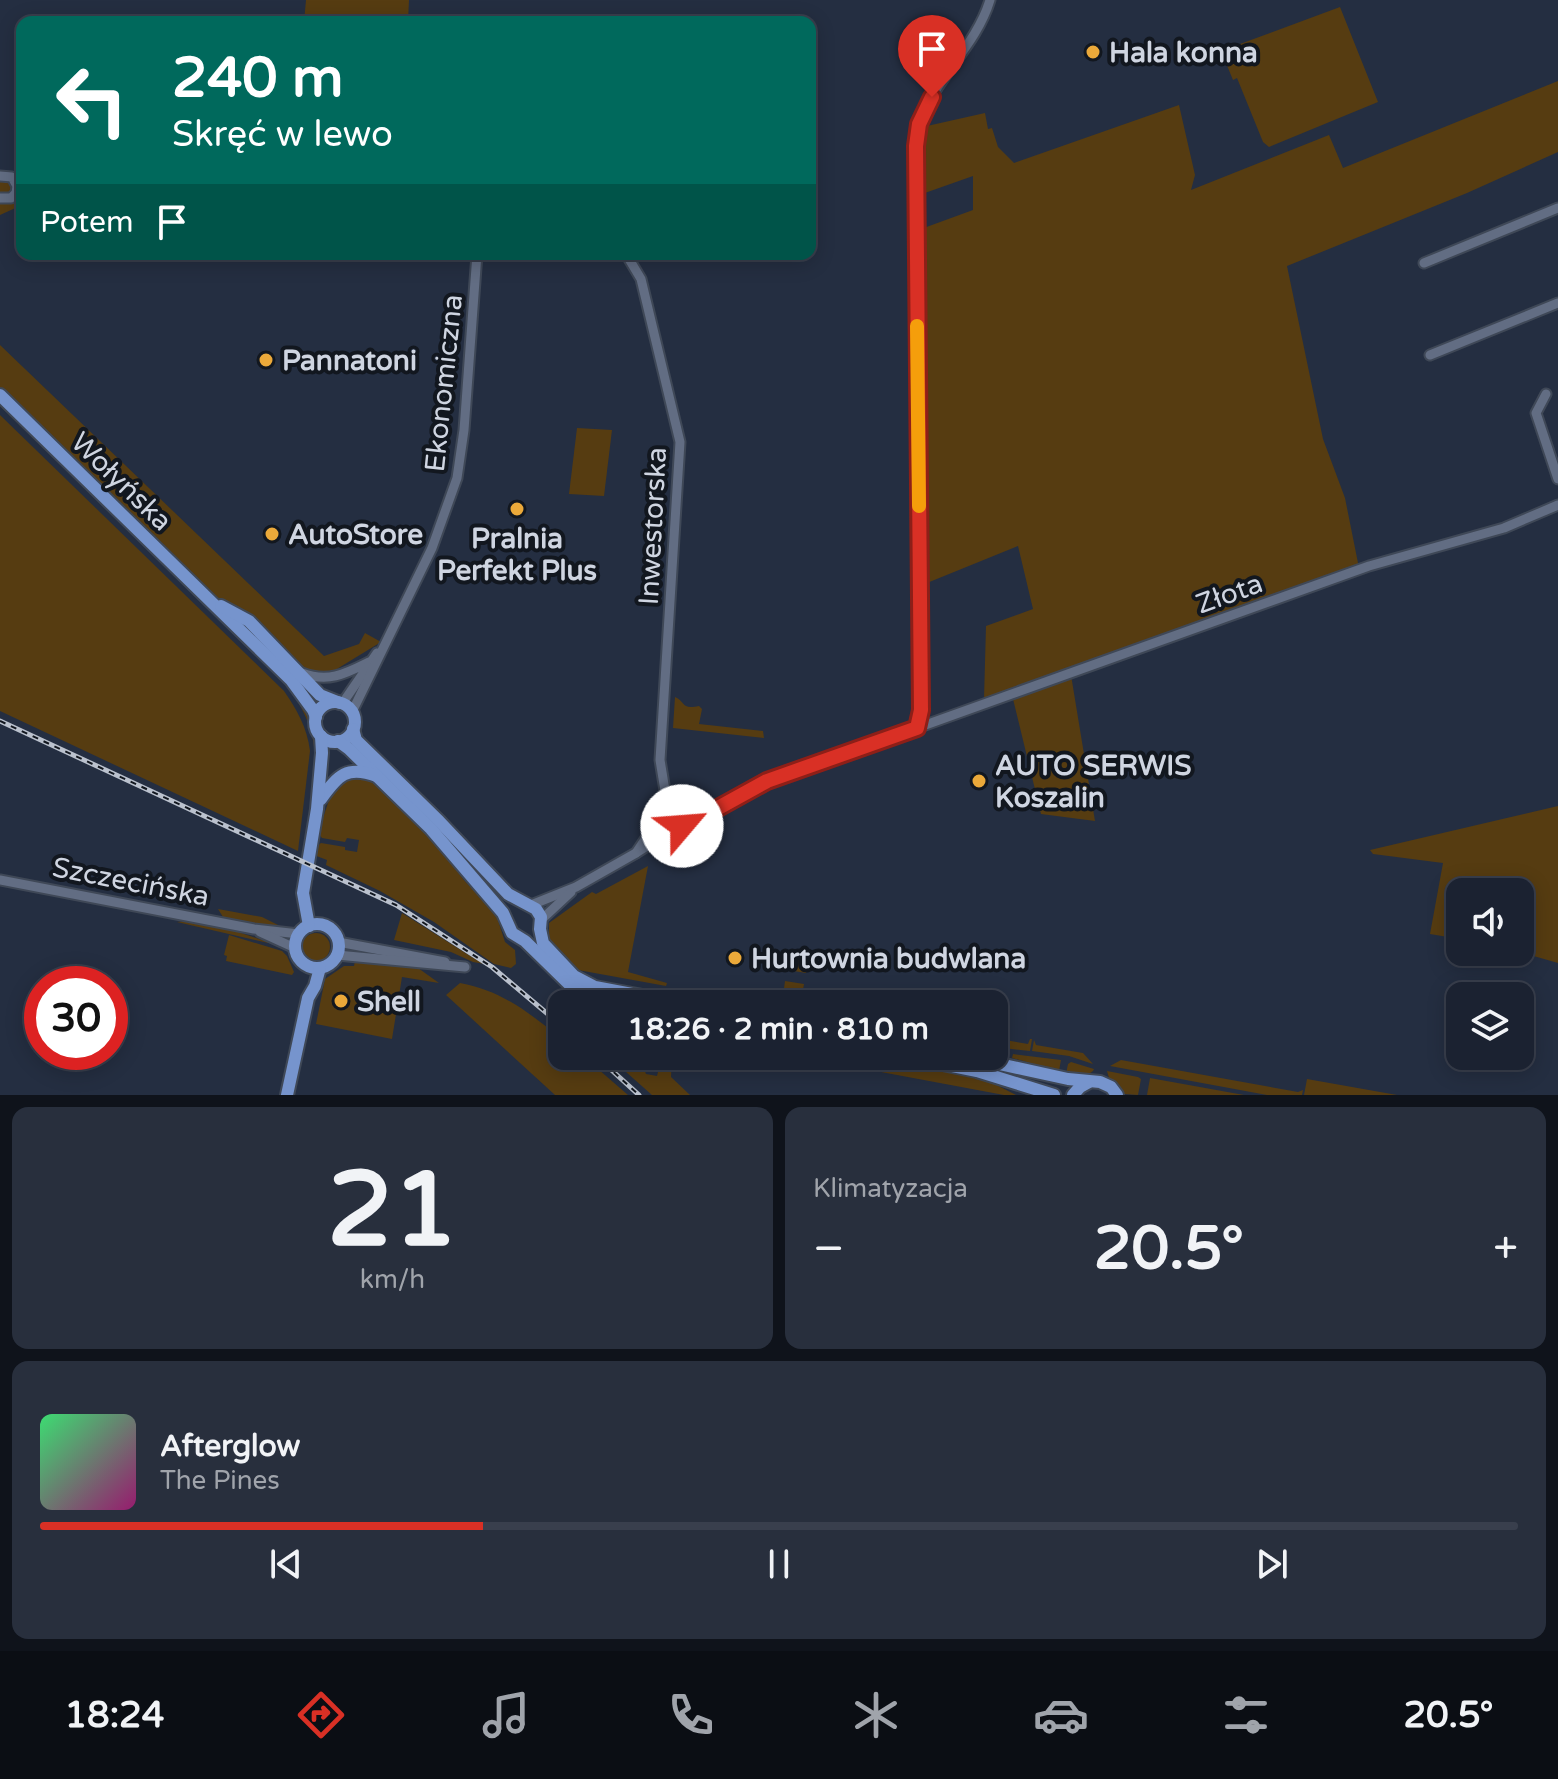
<!DOCTYPE html>
<html lang="pl">
<meta charset="utf-8">
<style>
:root{--surface:#1b2231;--page:#282f3d;--text:#f1f3f6;--muted:#a0a4ab;--line:#393f4d;--accent:#d93025}
body{margin:0;font-family:"Varela Round",sans-serif;background:var(--page);color:var(--text);height:100vh;display:flex;flex-direction:column;font-size:30px;white-space:nowrap}
*{box-sizing:border-box;margin:0}
p{font-size:26px;color:var(--muted)}
.icon{flex:none;width:44px;height:44px;fill:none;stroke:currentColor;stroke-width:2;stroke-linecap:round;stroke-linejoin:round}
.map{position:relative;height:1095px;overflow:hidden}
.sheet{display:flex;flex-direction:column;gap:12px;padding:12px;background:#0f131b;flex:1}
.sheet>*{flex:none}
.top-card{position:absolute;left:16px;top:16px;width:800px;height:244px;border-radius:16px;box-shadow:0 4px 20px #0003,0 0 0 2px var(--line);background:#00695c;color:#fff;overflow:hidden}
.controls{position:absolute;left:1446px;top:878px;display:grid;gap:16px}
.controls a{display:grid;place-items:center;width:88px;height:88px;border-radius:16px;background:var(--surface);box-shadow:0 4px 20px #0003,0 0 0 2px var(--line);font-size:40px}
.speed{position:absolute;left:24px;top:966px;display:flex;gap:16px;font-size:40px;font-weight:700;text-align:center}
.speed>*{display:grid;place-content:center;width:104px;height:104px;border-radius:50%;background:var(--surface);box-shadow:0 4px 20px #0003,0 0 0 2px var(--line);line-height:1}
.speed .limit{border:12px solid #d22;background:#fff;color:#111}
.pin{position:absolute;display:grid;place-items:center;width:68px;height:68px;color:#fff;margin:-82px -34px;border-radius:50% 50% 50% 0;rotate:-45deg;box-shadow:0 0 8px #0007}
.pin .icon{rotate:45deg}
.me{position:absolute;width:88px;margin:-44px;rotate:63deg;stroke-linejoin:round;filter:drop-shadow(0 0 6px #0008)}
.turn{display:flex;align-items:center;gap:28px;height:168px;padding:0 24px;font-size:36px}
.turn .icon{width:104px;height:104px;stroke-width:2.5}
.turn b{display:block;font-size:56px;line-height:68px}
.then{display:flex;align-items:center;height:76px;padding:0 24px;background:#0003;gap:16px;font-size:30px}
.big{font-size:60px;font-weight:700;line-height:1.1}
.sheet .tile{flex:1;display:flex;flex-direction:column;justify-content:center;gap:12px;min-width:0;padding:0 28px;border-radius:16px;background:var(--page)}
.sheet .dial{align-items:center;gap:0}
.dial b{font-size:104px;line-height:1}
.song{display:flex;align-items:center;gap:24px}
.cover{width:96px;height:96px;border-radius:12px;background:linear-gradient(135deg,hsl(140 70% 55%),hsl(320 70% 35%))}
.played{height:8px;border-radius:4px;background:linear-gradient(90deg,var(--accent) 30%,var(--line) 30%)}
.keys{display:flex;justify-content:space-around;direction:ltr}
.heat{display:flex;justify-content:space-between;align-items:center;font-size:44px;direction:ltr}
.sheet .tiles{flex:1;display:grid;gap:12px;grid-template-columns:1fr 1fr}
.tile:last-child{grid-column:span 2}
.trip{position:absolute;left:548px;top:990px;width:460px;height:80px;border-radius:16px;background:var(--surface);box-shadow:0 4px 20px #0003,0 0 0 2px var(--line);font-weight:700;line-height:80px;text-align:center}
.menu{display:flex;height:128px;justify-content:space-around;align-items:center;background:#0b0e14;color:var(--muted)}
.menu .icon{width:56px;height:56px}
.menu .selected{color:var(--accent)}
.menu b{font-size:36px;color:var(--text)}
.map>svg:first-child{display:block}
.green{fill:#563c11}
.lines{fill:none;stroke-linecap:round;stroke-linejoin:round}
.minor-casing{stroke:#3f4857;stroke-width:13}
.major-casing{stroke:#3f4857;stroke-width:16}
.minor{stroke:#626d83;stroke-width:9}
.major{stroke:#7694cd;stroke-width:12}
.rail-casing{stroke:#bac1cd;stroke-width:5}
.rail{stroke:#12171f;stroke-width:2;stroke-dasharray:6;stroke-linecap:butt}
.route-casing{stroke:#8d1f18;stroke-width:20}
.route{stroke:#d93025;stroke-width:14}
.slow{stroke:#f59e0b;stroke-width:14}
.poi-dot{fill:#eba93a;stroke:#12171f;stroke-width:3}
.labels{text-anchor:middle;stroke-width:8;stroke-linejoin:round;paint-order:stroke}
.poi-label{font-size:28px;font-weight:bold;fill:#cfd5e1;stroke:#12171f;text-anchor:start}
.street-label{font-size:28px;fill:#cfd5e1;stroke:#12171f}
</style>
<div class="map">
<svg width="1558" height="1095" viewBox="0 0 1558 1095">
<rect width="100%" height="100%" fill="#242e41"/>
<g class="green">
<polygon points="306,0 409,0 408,22 304,22"/>
<polygon points="1340,7 1378,102 1269,147 1263,142 1237,78 1233,80 1221,51"/>
<polygon points="1558,81 1558,152 1467,193 1287,266 1323,439 1345,498 1360,573 1071,675 1095,821 1041,814 1013,699 1009,691 984,699 986,626 1033,609 1018,546 922,585 921,229 973,210 973,176 922,194 921,134 927,126 985,113 988,129 992,128 998,147 1014,163 1179,105 1195,175 1191,190 1329,135 1343,168"/>
<polygon points="0,178 22,187 22,205 0,215"/>
<polygon points="0,345 324,656 359,644 365,633 381,642 332,672 307,672 216,600 0,388"/>
<path d="M 0,401 L 280,673 C 289,686 302,699 309,713 C 330,752 311,817 305,860 L 302,858 C 314,785 334,736 277,675 L 0,406 Z"/>
<path d="M 0,415 L 284,691 C 297,710 307,727 310,751 L 298,851 L 0,711 Z"/>
<polygon points="577,428 612,430 604,496 569,494"/>
<path d="M 675,697 C 686,702 681,710 699,706 L 702,709 L 699,724 L 763,731 L 764,738 L 673,728 Z"/>
<polygon points="345,776 366,776 422,824 464,880 496,914 505,942 515,950 516,964 511,968 494,964 434,922 380,891 326,865 327,860 314,855 316,847 321,843 345,847 345,850 357,852 359,840 347,838 345,842 322,838 318,833 332,791"/>
<polygon points="1558,806 1558,963 1520,952 1520,892 1460,892 1460,939 1430,934 1443,863 1373,854 1370,850"/>
<polygon points="648,866 628,972 667,983 666,986 578,970 549,939 549,923 592,892 596,894"/>
<polygon points="218,909 262,917 280,926 281,930 223,917"/>
<polygon points="402,913 475,959 485,964 473,962 451,952 394,940"/>
<polygon points="185,921 235,931 277,945 177,922"/>
<circle cx="316" cy="947" r="14"/>
<polygon points="229,935 282,951 287,956 294,972 292,975 226,961 227,956 224,955"/>
<polygon points="793,955 809,958 806,973 788,970"/>
<polygon points="355,961 418,968 439,983 402,977 392,1039 316,1024 325,979 344,966 354,966"/>
<polygon points="785,981 804,984 802,995 810,1004 782,1004"/>
<path d="M 460,983 C 503,991 529,1013 562,1039 L 562,1056 L 583,1056 L 628,1095 L 555,1095 L 446,995 Z"/>
<polygon points="994,1038 1028,1044 1030,1039 1032,1039 1030,1051 994,1047"/>
<polygon points="1034,1040 1036,1045 1083,1053 1093,1064 1069,1056 1032,1051"/>
<polygon points="1013,1054 1061,1060 1059,1071 1012,1058"/>
<polygon points="608,1056 639,1056 646,1074 657,1076 662,1056 672,1056 671,1077 690,1095 652,1095"/>
<polygon points="798,1056 858,1056 860,1068"/>
<polygon points="873,1056 977,1075 1016,1095 1004,1095 865,1069"/>
<polygon points="1121,1060 1298,1092 1303,1090 1302,1095 1267,1095 1110,1066"/>
<polygon points="1071,1062 1094,1069 1093,1071 1086,1076 1066,1074 1068,1064"/>
<polygon points="1107,1071 1138,1077 1141,1079 1138,1095 1124,1094 1109,1078"/>
<polygon points="1150,1078 1244,1095 1147,1095"/>
<polygon points="1307,1079 1397,1095 1304,1095"/>
</g>
<g class="lines">
<g class="minor-casing">
<g id="minor">
<polyline points="0,176 12,177 17,186 16,193 11,198 0,198"/>
<polyline points="626,254 641,279 680,442 660,760 668,809"/>
<polyline points="1424,263 1558,208"/>
<polyline points="1430,355 1558,303"/>
<polyline points="1546,394 1536,413 1558,479"/>
<path d="M 302,673 C 328,683 345,674 369,662"/>
<polyline points="342,704 377,653"/>
<polyline points="352,712 432,548 457,478 464,430 477,254"/>
<polyline points="917,728 1369,566 1504,528 1558,505"/>
<polyline points="658,820 636,853 668,833"/>
<path d="M 680,829 L 683,822 L 679,812 L 668,809 C 653,816 657,833 673,833 L 767,781 L 917,728 L 921,710 L 916,134 C 928,83 975,50 990,0"/>
<polyline points="0,880 254,929 299,934"/>
<polyline points="531,905 576,887 636,853"/>
<polyline points="541,920 571,892"/>
<polyline points="260,932 295,948"/>
<polyline points="338,942 445,962"/>
<polyline points="337,955 465,967"/>
</g>
</g>
<g class="major-casing">
<g id="major">
<polyline points="0,395 291,680 313,710 316,717"/>
<polyline points="221,606 249,621 320,695 340,703"/>
<circle cx="335" cy="722" r="20"/>
<polyline points="353,729 356,740 439,821 508,894 536,909 541,917 540,929 543,943 574,976 595,987 685,1004"/>
<polyline points="338,741 349,749 431,829 503,913 512,933 525,941 571,986 587,995 625,1004"/>
<path d="M 321,799 C 338,775 347,765 377,776"/>
<circle cx="317" cy="946" r="22"/>
<polyline points="309,926 303,893 317,809 322,753 321,736"/>
<polyline points="903,1056 977,1071 1054,1095"/>
<polyline points="963,1056 1068,1079 1100,1082 1111,1087 1117,1095"/>
<polyline points="287,1095 308,998 315,986 320,968"/>
<polyline points="1073,1095 1080,1087 1089,1082"/>
</g>
</g>
<use href="#minor" class="minor"/>
<use href="#major" class="major"/>
<g class="rail-casing">
<g id="rail">
<polyline points="0,721 396,905 492,967 562,1026"/>
<polyline points="596,1056 639,1095"/>
</g>
</g>
<use href="#rail" class="rail"/>
</g>
<g class="lines">
<g class="route-casing">
<polyline id="route" points="682,826 680,829 767,781 917,728 921,710 916,146 919,124 932,97"/>
</g>
<use href="#route" class="route"/>
<polyline class="slow" points="917,326 919,506"/>
</g>
<g class="poi-dot">
<circle cx="1093" cy="52" r="8"/>
<circle cx="266" cy="360" r="8"/>
<circle cx="517" cy="509" r="8"/>
<circle cx="272" cy="534" r="8"/>
<circle cx="979" cy="781" r="8"/>
<circle cx="735" cy="958" r="8"/>
<circle cx="341" cy="1001" r="8"/>
</g>
<g class="labels">
<g class="poi-label">
<text x="1109" y="62">Hala konna</text>
<text x="282" y="370">Pannatoni</text>
<text x="288" y="544">AutoStore</text>
<text x="517" y="548" text-anchor="middle">Pralnia<tspan x="517" dy="32">Perfekt Plus</tspan></text>
<text x="995" y="775">AUTO SERWIS<tspan x="995" dy="32">Koszalin</tspan></text>
<text x="751" y="968">Hurtownia budwlana</text>
<text x="357" y="1011">Shell</text>
</g>
<g class="street-label">
<text transform="translate(443 383) rotate(-84)" y="10">Ekonomiczna</text>
<text transform="translate(122 481) rotate(44)" y="10">Wołyńska</text>
<text transform="translate(652 526) rotate(-87)" y="10">Inwestorska</text>
<text transform="translate(1229 593) rotate(-20)" y="10">Złota</text>
<text transform="translate(131 881) rotate(11)" y="10">Szczecińska</text>
</g>
</g>
</svg>
<div class="controls">
<a><svg class="icon" aria-label="sound" viewBox="0 0 24 24"><path d="M4 9h4l5-4v14l-5-4H4zM17 9q2 3 0 6"/></svg></a>
<a><svg class="icon" aria-label="layers" viewBox="0 0 24 24"><path d="M12 4l9 5-9 5-9-5zM3 14l9 5 9-5"/></svg></a>
</div>
<div class="speed"><div class="limit">30</div></div>
<div class="pin" style="left:932px;top:97px;background:#d93025"><svg class="icon" aria-label="arrive" viewBox="0 0 24 24"><path d="M6 21V4h12l-3 4 3 4H6"/></svg></div>
<svg class="me" style="left:682px;top:826px" viewBox="-20 -20 40 40"><circle r="19" fill="#fff"/><path d="M0-13L10 11 0 6-10 11z" fill="#d93025"/></svg>
<div class="trip">18:26 · 2 min · 810 m</div>
<div class="top-card">
<div class="turn"><svg class="icon" aria-label="left" viewBox="0 0 24 24"><path d="M17 20v-9H6M10 6l-5 5 5 5"/></svg><div><b>240 m</b>Skręć w lewo</div></div>
<div class="then">Potem<svg class="icon" aria-label="arrive" viewBox="0 0 24 24"><path d="M6 21V4h12l-3 4 3 4H6"/></svg></div>
</div>
</div>
<section class="sheet">
<div class="tiles">
<div class="tile dial"><b>21</b><p>km/h</p></div>
<div class="tile"><p>Klimatyzacja</p>
<div class="heat"><a>−</a><b class="big">20.5°</b><a>+</a></div>
</div>
<div class="tile">
<div class="song"><i class="cover"></i><div><b>Afterglow</b><p>The Pines</p></div></div>
<div class="played"></div>
<div class="keys"><svg class="icon" aria-label="previous" viewBox="0 0 24 24"><path d="M18 5L8 12l10 7zM5 5v14"/></svg><svg class="icon" aria-label="pause" viewBox="0 0 24 24"><path d="M8 5v14M16 5v14"/></svg><svg class="icon" aria-label="next" viewBox="0 0 24 24"><path d="M6 5l10 7-10 7zM19 5v14"/></svg></div>
</div>
</div>
</section>
<nav class="menu">
<b>18:24</b>
<svg class="icon selected" aria-label="directions" viewBox="0 0 24 24"><path d="M12 3l9 9-9 9-9-9zM9 14v-3h6M13 9l2 2-2 2"/></svg>
<svg class="icon" aria-label="music" viewBox="0 0 24 24"><path d="M9 18V5l10-2v13"/><circle cx="6" cy="18" r="3"/><circle cx="16" cy="16" r="3"/></svg>
<svg class="icon" aria-label="phone" viewBox="0 0 24 24"><path d="M5 4h4l2 5-3 2q2 4 5 5l2-3 5 2v4C11 20 4 13 5 4z"/></svg>
<svg class="icon" aria-label="climate" viewBox="0 0 24 24"><path d="M12 3v18M4 7l16 10M4 17L20 7"/></svg>
<svg class="icon" aria-label="car" viewBox="0 0 24 24"><path d="M5 17H2v-5l4-1 3-4h7l3 4 3 1v5h-3M9 17h6M6 11h13"/><circle cx="7" cy="17" r="2"/><circle cx="17" cy="17" r="2"/></svg>
<svg class="icon" aria-label="filters" viewBox="0 0 24 24"><path d="M4 7h16M4 17h16"/><circle cx="9" cy="7" r="2"/><circle cx="15" cy="17" r="2"/></svg>
<b>20.5°</b>
</nav>
